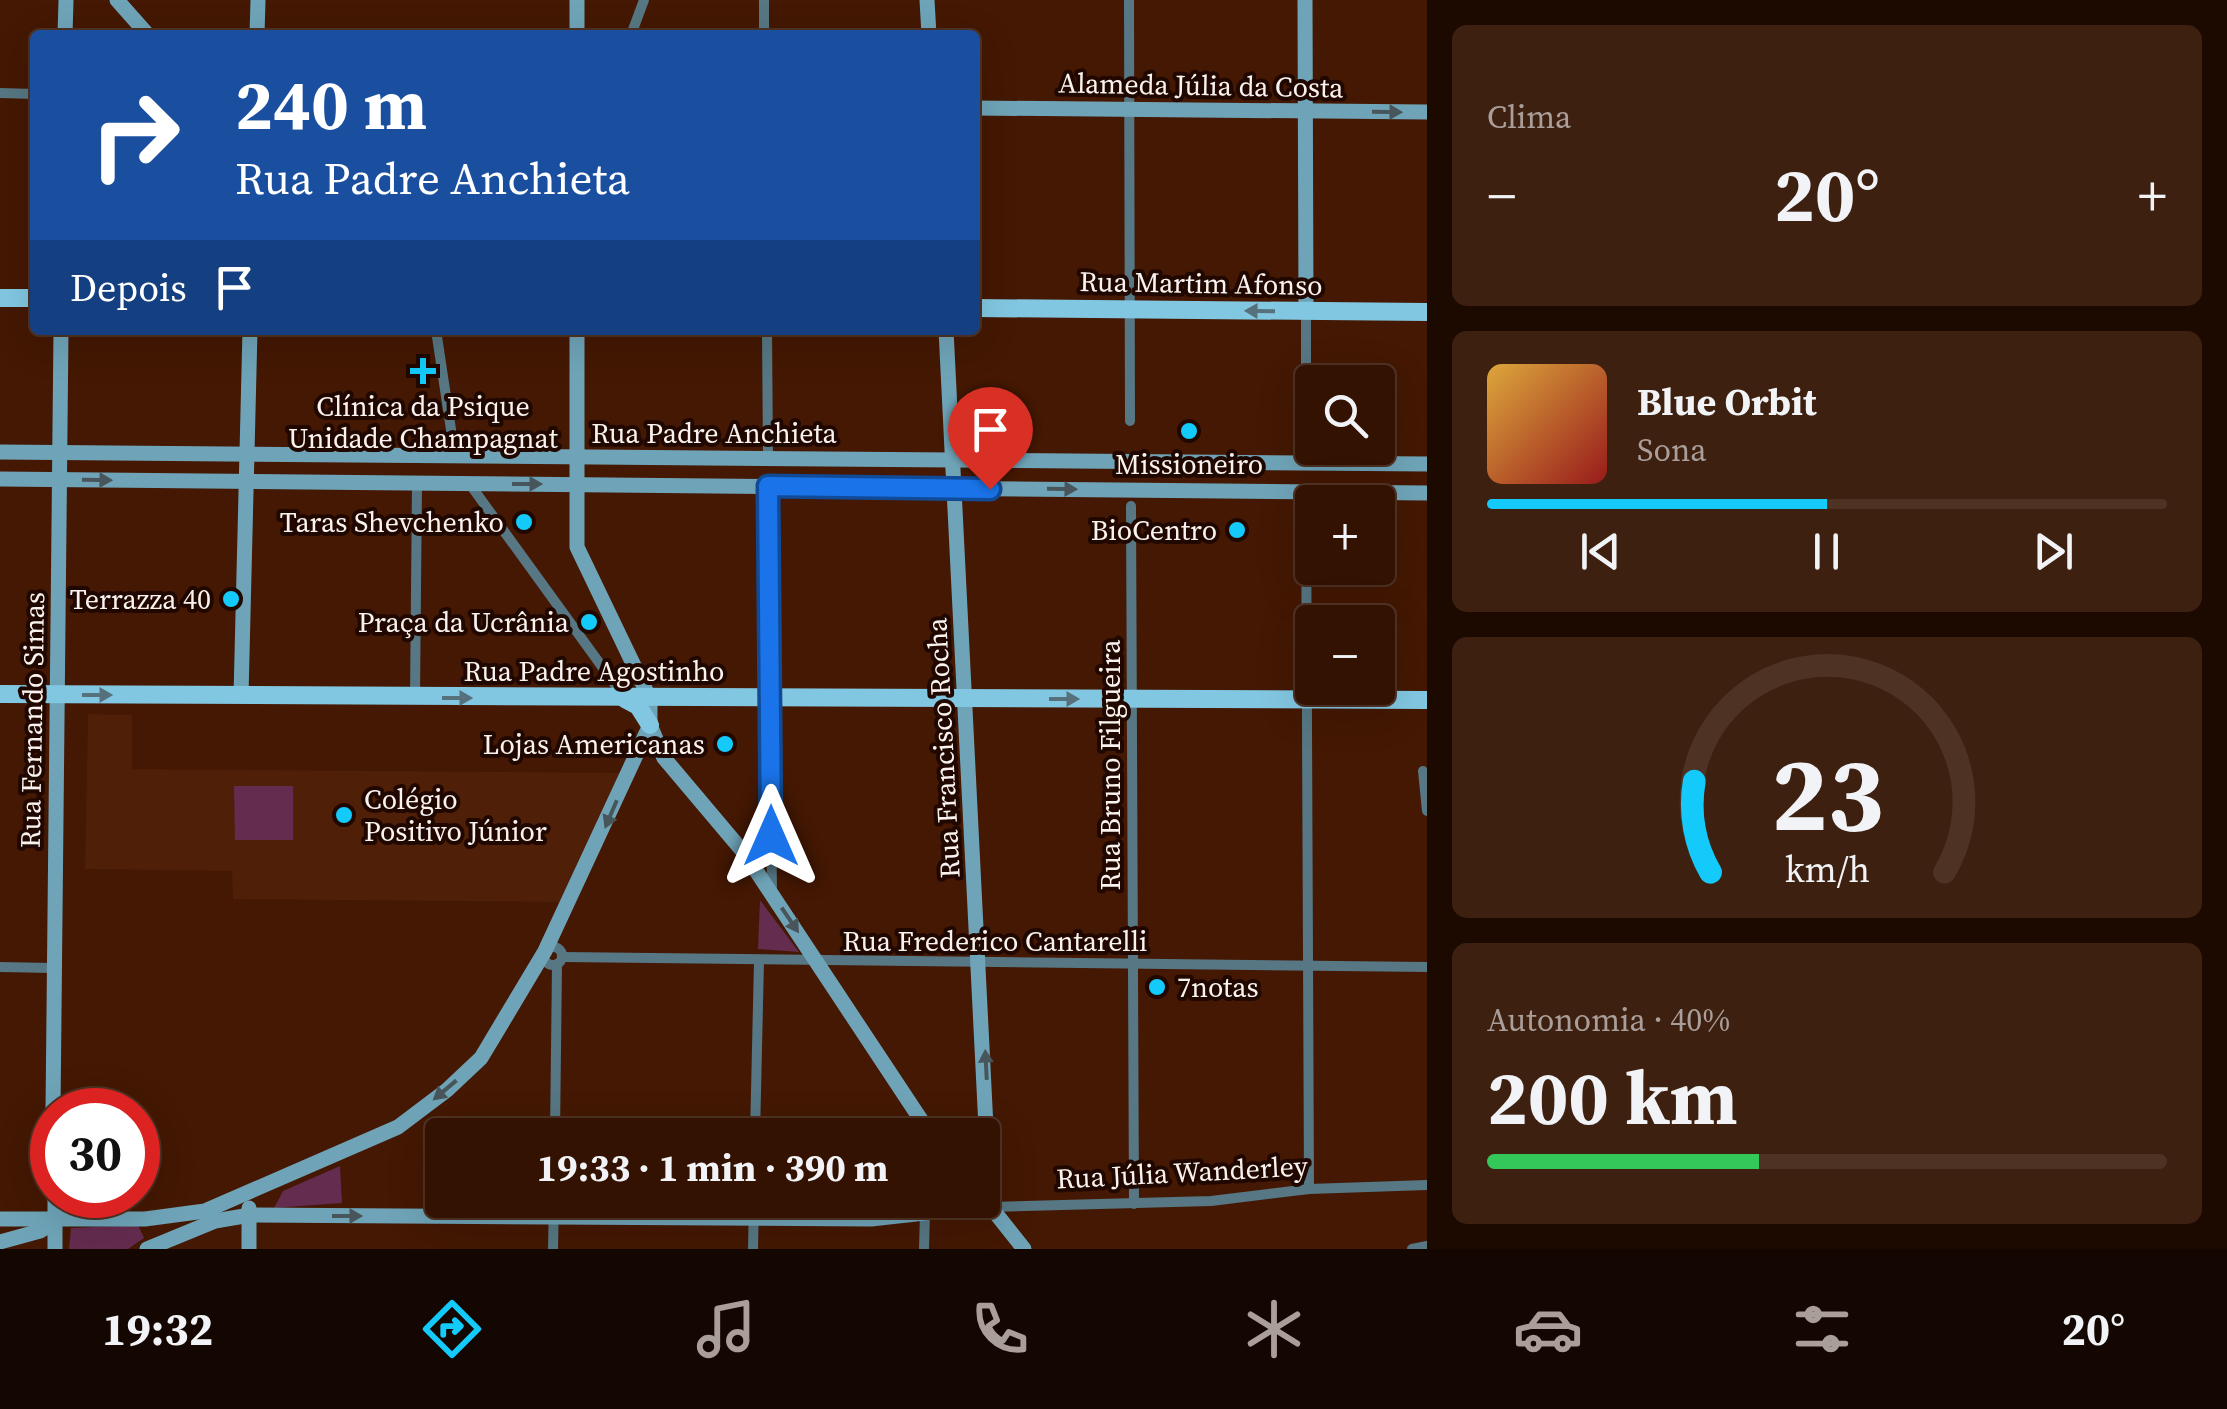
<!DOCTYPE html>
<html lang="pt">
<meta charset="utf-8">
<style>
:root{--surface:#331202;--page:#3e2011;--text:#f1f3f6;--muted:#a99e99;--line:#4e3224;--accent:#13cafb}
body{margin:0;font-family:"Source Serif 4",serif;background:var(--page);color:var(--text);height:100vh;display:flex;flex-direction:column;font-size:38px;white-space:nowrap}
*{box-sizing:border-box;margin:0}
p{font-size:32px;color:var(--muted)}
.icon{flex:none;width:55px;height:55px;fill:none;stroke:currentColor;stroke-width:2;stroke-linecap:round;stroke-linejoin:round}
.map{position:relative;flex:1;overflow:hidden}
.drawer{display:flex;flex-direction:column;gap:25px;padding:25px;background:#1c0a01;width:800px}
.drawer>*{flex:none}
.banner{position:absolute;left:30px;top:30px;width:950px;height:305px;border-radius:10px;box-shadow:0 10px 40px #0002,0 0 0 2px var(--line);background:#1a4fa0;color:#fff;overflow:hidden}
.buttons{position:absolute;left:1295px;top:365px;display:grid;gap:20px}
.buttons a{display:grid;place-items:center;width:100px;height:100px;border-radius:10px;background:var(--surface);box-shadow:0 10px 40px #0002,0 0 0 2px var(--line);font-size:50px}
.speed{position:absolute;left:30px;top:1088px;display:flex;gap:20px;font-size:50px;font-weight:700;text-align:center}
.speed>*{display:grid;place-content:center;width:130px;height:130px;border-radius:50%;background:var(--surface);box-shadow:0 10px 40px #0002,0 0 0 2px var(--line);line-height:1}
.speed .limit{border:15px solid #d22;background:#fff;color:#111}
.pin{position:absolute;display:grid;place-items:center;width:85px;height:85px;color:#fff;margin:-102px -42px;border-radius:50% 50% 50% 0;rotate:-45deg;box-shadow:0 0 10px #0007}
.pin .icon{rotate:45deg}
.me{position:absolute;width:110px;margin:-55px;rotate:0deg;stroke-linejoin:round;filter:drop-shadow(0 0 8px #0008)}
.turn{display:flex;align-items:center;gap:35px;height:210px;padding:0 40px;font-size:45px}
.turn .icon{width:130px;height:130px;stroke-width:2.5}
.turn b{display:block;font-size:70px;line-height:85px}
.then{display:flex;align-items:center;height:95px;padding:0 40px;background:#0003;gap:20px;font-size:38px}
.big{font-size:75px;font-weight:700;line-height:1.1}
.drawer .card{flex:1;display:flex;flex-direction:column;justify-content:center;gap:15px;min-width:0;padding:0 35px;border-radius:15px;background:var(--page)}
.drawer .dial{align-items:center;gap:0}
.dial svg{height:260px;overflow:visible;fill:none;stroke:var(--line);stroke-width:7;stroke-linecap:round;text-anchor:middle}
.dial text{fill:var(--text);stroke:none}
.song{display:flex;align-items:center;gap:30px}
.cover{width:120px;height:120px;border-radius:15px;background:linear-gradient(135deg,hsl(40 70% 55%),hsl(0 70% 35%))}
.played{height:10px;border-radius:5px;background:linear-gradient(90deg,var(--accent) 50%,var(--line) 50%)}
.keys{display:flex;justify-content:space-around;direction:ltr}
.heat{display:flex;justify-content:space-between;align-items:center;font-size:55px;direction:ltr}
.charge{height:15px;border-radius:8px;background:linear-gradient(90deg,#34c759 40%,var(--line) 0)}
.trip{position:absolute;left:425px;top:1118px;width:575px;height:100px;border-radius:10px;background:var(--surface);box-shadow:0 10px 40px #0002,0 0 0 2px var(--line);font-weight:700;line-height:100px;text-align:center}
.tabs{display:flex;height:160px;justify-content:space-around;align-items:center;background:#140701;color:var(--muted)}
.tabs .icon{width:70px;height:70px}
.tabs .active{color:var(--accent)}
.tabs b{font-size:45px;color:var(--text)}
main{display:flex;flex:1;min-height:0}
.map>svg:first-child{display:block}
.built{fill:#4f1f07}
.green{fill:#642c4f}
.lines{fill:none;stroke-linecap:round;stroke-linejoin:round}
.street{stroke:#567783;stroke-width:10}
.secondary{stroke:#6fa4b8;stroke-width:15}
.primary{stroke:#82c7e1;stroke-width:18}
.oneway{fill:#48565c}
.oneway2{fill:#56717c}
.route-casing{stroke:#114b97;stroke-width:25}
.route{stroke:#1a73e8;stroke-width:18}
.poi-dot{fill:#13cafb;stroke:#200801;stroke-width:4}
.labels{text-anchor:middle;stroke-width:8;stroke-linejoin:round;paint-order:stroke}
.street-label{font-size:28px;fill:#faf2ef;stroke:#200801}
.poi-label{font-size:28px;fill:#faf2ef;stroke:#200801;text-anchor:end}
</style>
<main>
<div class="map">
<svg width="1427" height="1249" viewBox="0 0 1427 1249">
<rect width="100%" height="100%" fill="#441803"/>
<polygon class="built" points="88,714 132,715 132,769 621,773 560,902 233,899 232,871 85,869"/>
<g class="green">
<polygon points="234,786 293,786 293,840 235,840"/>
<polygon points="760,900 799,952 758,949"/>
<polygon points="340,1166 342,1203 274,1208 283,1191"/>
<polygon points="138,1225 144,1238 128,1249 69,1249 71,1228"/>
</g>
<g class="lines">
<g class="street">
<polyline points="764,0 764,35"/>
<polyline points="1129,0 1130,421"/>
<polyline points="631,35 644,0"/>
<polyline points="0,93 35,94"/>
<polyline points="1306,311 1306,443"/>
<polyline points="436,330 455,456"/>
<polyline points="767,330 768,458"/>
<polyline points="469,483 624,697"/>
<polyline points="768,487 772,891"/>
<polyline points="1306,492 1309,1189"/>
<polyline points="1131,506 1134,1204"/>
<polyline points="415,697 417,483"/>
<polyline points="1423,771 1427,811"/>
<circle cx="553" cy="956" r="9"/>
<polyline points="563,957 1427,967"/>
<polyline points="0,967 53,968"/>
<polyline points="555,1135 557,964"/>
<polyline points="755,1135 759,961"/>
<polyline points="990,1207 1211,1201 1309,1189 1427,1185"/>
<polyline points="553,1249 554,1200"/>
<polyline points="753,1249 754,1200"/>
<polyline points="924,1249 925,1213"/>
<polyline points="1412,1249 1427,1246"/>
</g>
<g class="secondary">
<polyline points="117,0 148,35"/>
<polyline points="927,0 929,35"/>
<polyline points="1305,0 1306,311"/>
<polyline points="65,35 66,0"/>
<polyline points="257,35 258,0"/>
<polyline points="577,35 577,0"/>
<polyline points="975,108 1427,112"/>
<polyline points="946,330 990,1207"/>
<polyline points="0,452 1427,464"/>
<polyline points="0,479 1427,493"/>
<polyline points="241,696 250,330"/>
<polyline points="650,725 664,758 745,854 931,1135"/>
<polyline points="53,1110 61,330"/>
<polyline points="55,1195 55,1249"/>
<polyline points="986,1201 1024,1249"/>
<polyline points="944,1207 990,1207"/>
<polyline points="0,1219 145,1219 205,1211 398,1127 447,1090 481,1058 545,951 650,725 650,699 577,547 577,330"/>
<polyline points="0,1242 40,1231 55,1222"/>
<polyline points="147,1249 215,1221 250,1215 871,1219 925,1213 954,1200"/>
<polyline points="249,1249 249,1208"/>
</g>
<g class="primary">
<polyline points="0,298 35,298"/>
<polyline points="975,308 1427,312"/>
<polyline points="0,694 1427,700"/>
<polyline points="625,699 638,706 650,725"/>
</g>
</g>
<defs><path id="oneway-solid" d="M-6-.8H1V-3.2L6.5 0L1 3.2V.8H-6Z" transform="scale(2.5)"/></defs>
<g class="oneway">
<use href="#oneway-solid" transform="translate(1387 112) rotate(1)"/>
<use href="#oneway-solid" transform="translate(97 480) rotate(1)"/>
<use href="#oneway-solid" transform="translate(527 484)"/>
<use href="#oneway-solid" transform="translate(1062 489) rotate(1)"/>
<use href="#oneway-solid" transform="translate(611 814) rotate(113)"/>
<use href="#oneway-solid" transform="translate(790 920) rotate(56)"/>
<use href="#oneway-solid" transform="translate(986 1065) rotate(-93)"/>
<use href="#oneway-solid" transform="translate(445 1090) rotate(140)"/>
<use href="#oneway-solid" transform="translate(347 1216)"/>
</g>
<g class="oneway2">
<use href="#oneway-solid" transform="translate(1260 311) rotate(-179)"/>
<use href="#oneway-solid" transform="translate(97 695)"/>
<use href="#oneway-solid" transform="translate(457 698)"/>
<use href="#oneway-solid" transform="translate(1064 699)"/>
</g>
<g class="lines">
<g class="route-casing">
<polyline id="route" points="771,836 768,486 990,489"/>
</g>
<use href="#route" class="route"/>
</g>
<g class="poi-dot">
<path d="M418 356h10v10h10v10h-10v10h-10v-10h-10v-10h10z"/>
<circle cx="1189" cy="431" r="10"/>
<circle cx="524" cy="522" r="10"/>
<circle cx="1237" cy="530" r="10"/>
<circle cx="231" cy="599" r="10"/>
<circle cx="589" cy="622" r="10"/>
<circle cx="725" cy="744" r="10"/>
<circle cx="344" cy="815" r="10"/>
<circle cx="1157" cy="987" r="10"/>
</g>
<g class="labels">
<g class="street-label">
<text transform="translate(1201 85) rotate(1)" y="10">Alameda Júlia da Costa</text>
<text transform="translate(1201 283) rotate(1)" y="10">Rua Martim Afonso</text>
<text x="714" y="443">Rua Padre Anchieta</text>
<text x="594" y="681">Rua Padre Agostinho</text>
<text transform="translate(32 720) rotate(-89)" y="10">Rua Fernando Simas</text>
<text transform="translate(943 748) rotate(-93)" y="10">Rua Francisco Rocha</text>
<text transform="translate(1110 765) rotate(-90)" y="10">Rua Bruno Filgueira</text>
<text x="995" y="951">Rua Frederico Cantarelli</text>
<text transform="translate(1182 1172) rotate(-3)" y="10">Rua Júlia Wanderley</text>
</g>
<g class="poi-label">
<text x="423" y="416" text-anchor="middle">Clínica da Psique<tspan x="423" dy="32">Unidade Champagnat</tspan></text>
<text x="1189" y="474" text-anchor="middle">Missioneiro</text>
<text x="504" y="532">Taras Shevchenko</text>
<text x="1217" y="540">BioCentro</text>
<text x="211" y="609">Terrazza 40</text>
<text x="569" y="632">Praça da Ucrânia</text>
<text x="705" y="754">Lojas Americanas</text>
<text x="364" y="809" text-anchor="start">Colégio<tspan x="364" dy="32">Positivo Júnior</tspan></text>
<text x="1177" y="997" text-anchor="start">7notas</text>
</g>
</g>
</svg>
<div class="buttons">
<a><svg class="icon" aria-label="search" viewBox="0 0 24 24"><circle cx="10" cy="10" r="6"/><path d="M15 15l6 6"/></svg></a>
<a>+</a>
<a>−</a>
</div>
<div class="speed"><div class="limit">30</div></div>
<div class="pin" style="left:990px;top:489px;background:#d93025"><svg class="icon" aria-label="arrive" viewBox="0 0 24 24"><path d="M6 21V4h12l-3 4 3 4H6"/></svg></div>
<svg class="me" style="left:771px;top:836px" viewBox="-20 -20 40 40"><path d="M0-17L14 15 0 8-14 15z" fill="#1a73e8" stroke="#fff" stroke-width="4"/></svg>
<div class="trip">19:33 · 1 min · 390 m</div>
<div class="banner">
<div class="turn"><svg class="icon" aria-label="right" viewBox="0 0 24 24"><path d="M7 20v-9h11M14 6l5 5-5 5"/></svg><div><b>240 m</b>Rua Padre Anchieta</div></div>
<div class="then">Depois<svg class="icon" aria-label="arrive" viewBox="0 0 24 24"><path d="M6 21V4h12l-3 4 3 4H6"/></svg></div>
</div>
</div>
<section class="drawer">
<div class="card"><p>Clima</p>
<div class="heat"><a>−</a><b class="big">20°</b><a>+</a></div>
</div>
<div class="card">
<div class="song"><i class="cover"></i><div><b>Blue Orbit</b><p>Sona</p></div></div>
<div class="played"></div>
<div class="keys"><svg class="icon" aria-label="previous" viewBox="0 0 24 24"><path d="M18 5L8 12l10 7zM5 5v14"/></svg><svg class="icon" aria-label="pause" viewBox="0 0 24 24"><path d="M8 5v14M16 5v14"/></svg><svg class="icon" aria-label="next" viewBox="0 0 24 24"><path d="M6 5l10 7-10 7zM19 5v14"/></svg></div>
</div>
<div class="card dial"><svg viewBox="0 0 100 80">
<path d="M14 69A42 42 0 1 1 86 69"/>
<path d="M14 69A42 42 0 0 1 9 41" stroke="#13cafb"/>
<text x="50" y="56" font-size="32" font-weight="700">23</text>
<text x="50" y="72" font-size="11">km/h</text>
</svg></div>
<div class="card"><p>Autonomia · 40%</p><b class="big">200 km</b><div class="charge"></div></div>
</section>
</main>
<nav class="tabs">
<b>19:32</b>
<svg class="icon active" aria-label="directions" viewBox="0 0 24 24"><path d="M12 3l9 9-9 9-9-9zM9 14v-3h6M13 9l2 2-2 2"/></svg>
<svg class="icon" aria-label="music" viewBox="0 0 24 24"><path d="M9 18V5l10-2v13"/><circle cx="6" cy="18" r="3"/><circle cx="16" cy="16" r="3"/></svg>
<svg class="icon" aria-label="phone" viewBox="0 0 24 24"><path d="M5 4h4l2 5-3 2q2 4 5 5l2-3 5 2v4C11 20 4 13 5 4z"/></svg>
<svg class="icon" aria-label="climate" viewBox="0 0 24 24"><path d="M12 3v18M4 7l16 10M4 17L20 7"/></svg>
<svg class="icon" aria-label="car" viewBox="0 0 24 24"><path d="M5 17H2v-5l4-1 3-4h7l3 4 3 1v5h-3M9 17h6M6 11h13"/><circle cx="7" cy="17" r="2"/><circle cx="17" cy="17" r="2"/></svg>
<svg class="icon" aria-label="filters" viewBox="0 0 24 24"><path d="M4 7h16M4 17h16"/><circle cx="9" cy="7" r="2"/><circle cx="15" cy="17" r="2"/></svg>
<b>20°</b>
</nav>
